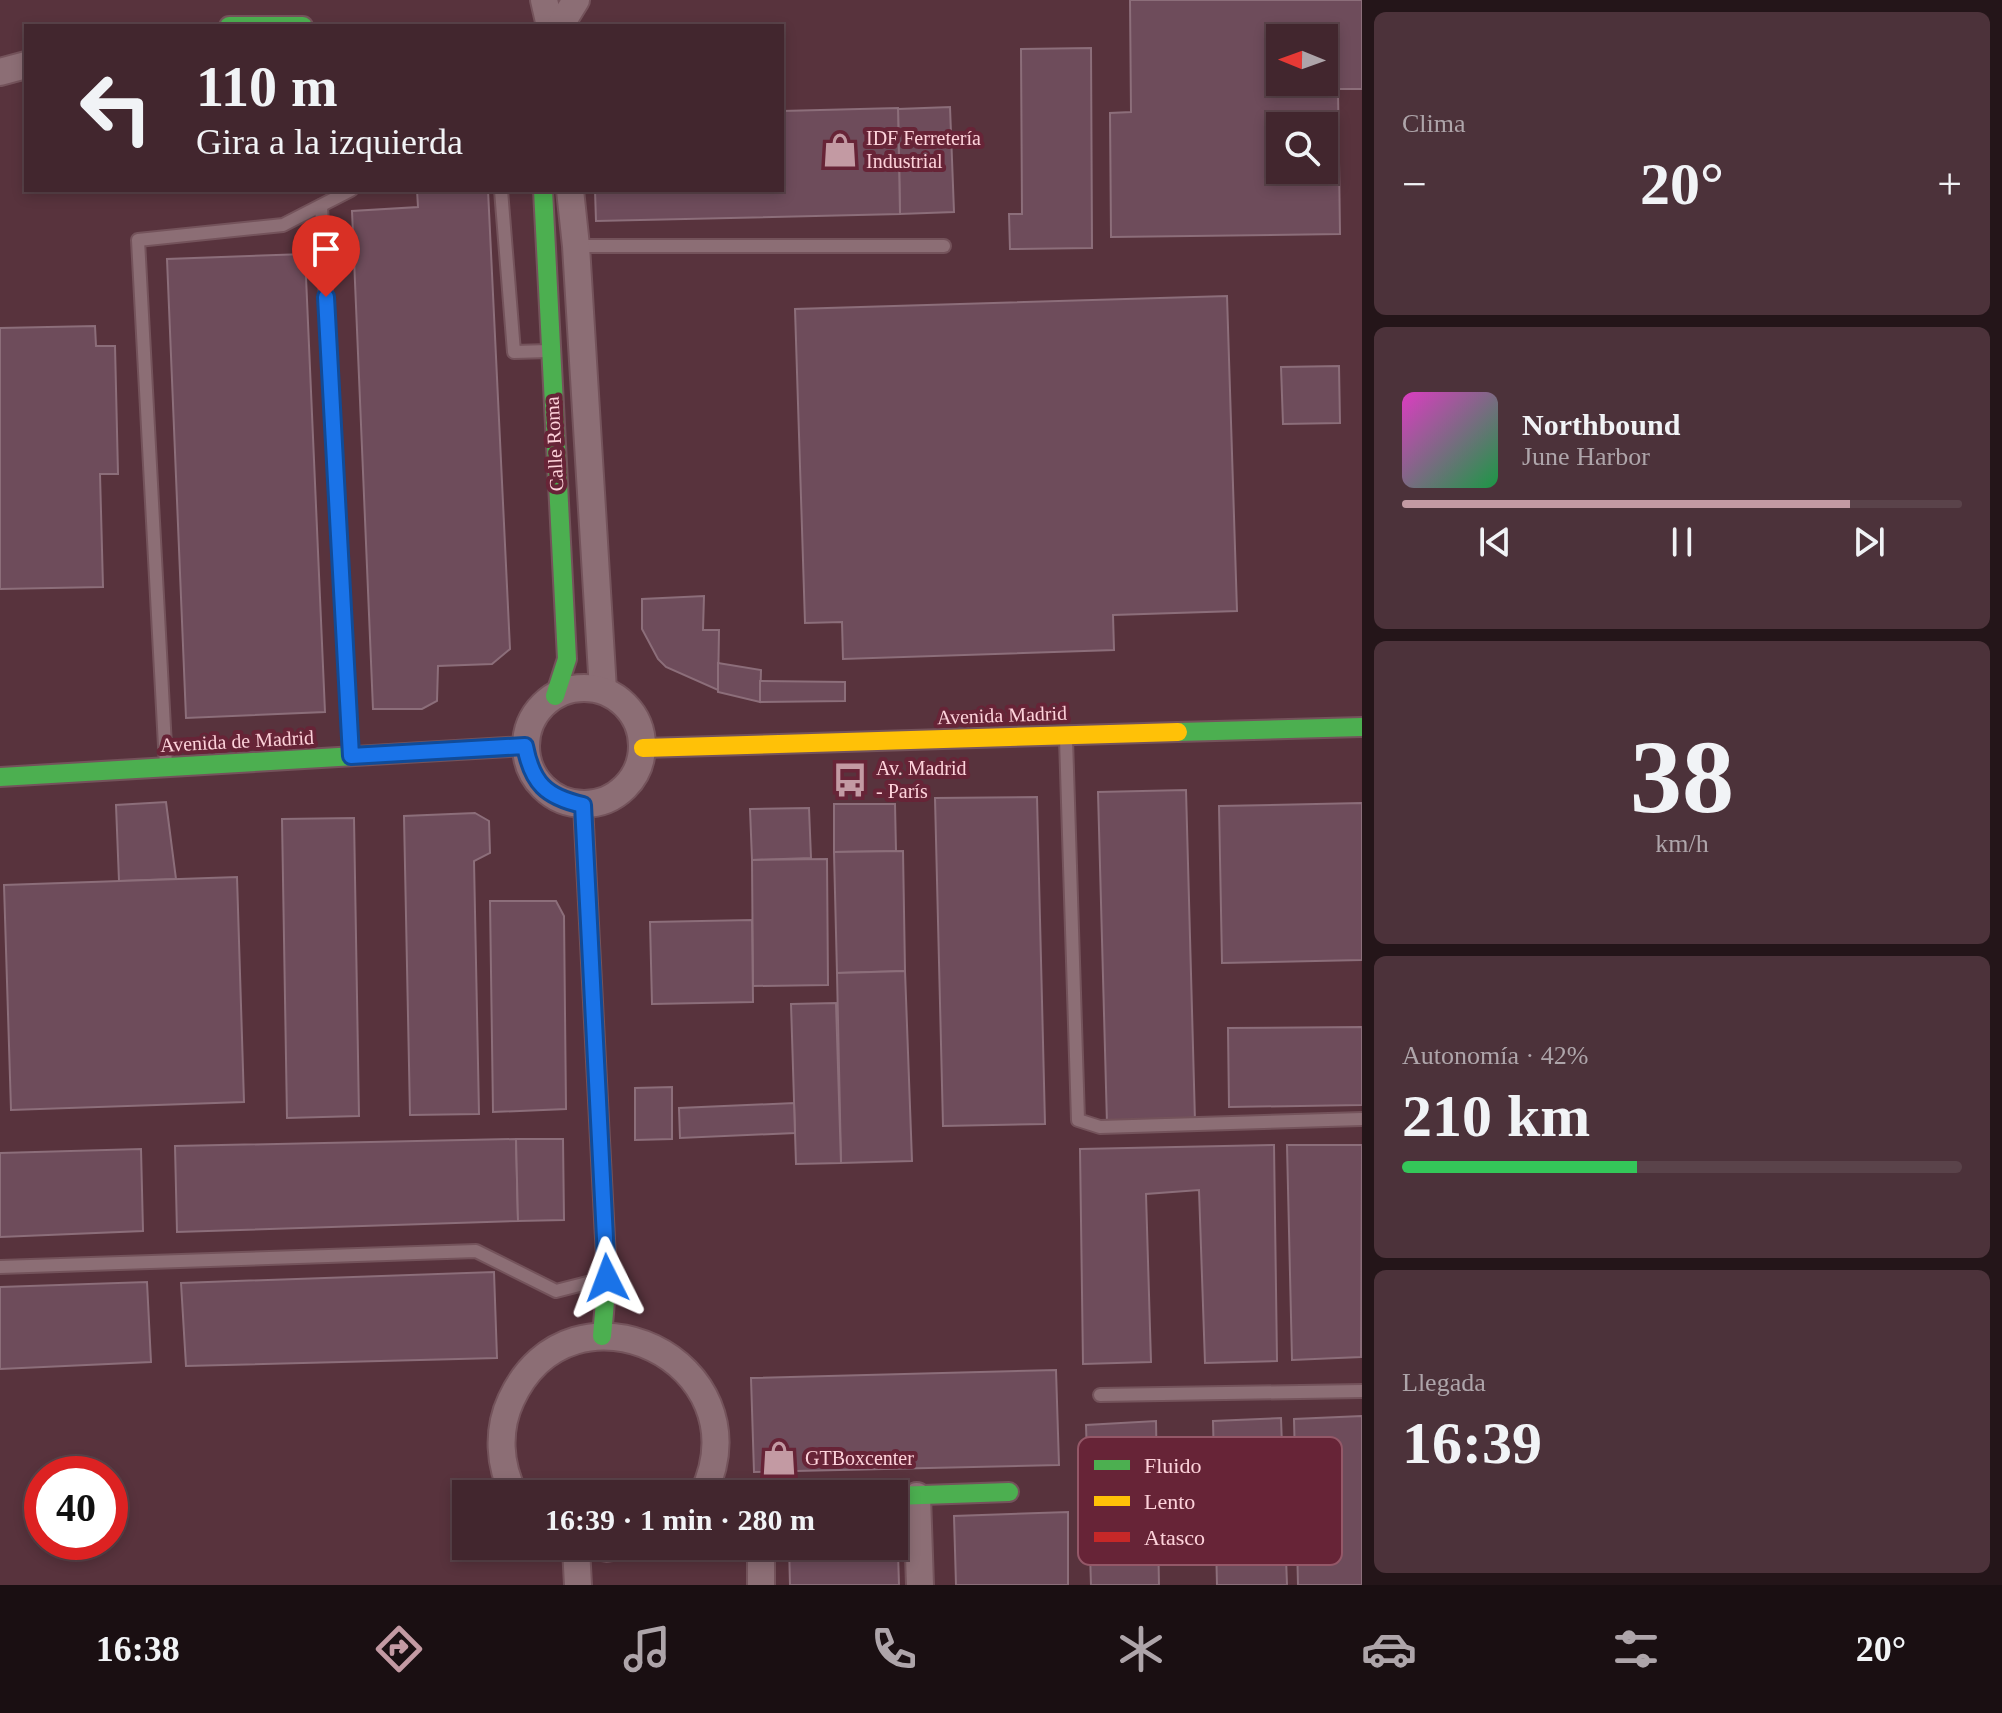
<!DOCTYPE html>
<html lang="es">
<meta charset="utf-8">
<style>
:root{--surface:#42262e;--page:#4c323a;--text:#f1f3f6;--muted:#aea5aa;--line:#5a434a;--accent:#c39aa3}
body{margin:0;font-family:Georgia,serif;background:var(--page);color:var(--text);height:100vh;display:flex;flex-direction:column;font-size:30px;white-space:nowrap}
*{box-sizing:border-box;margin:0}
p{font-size:26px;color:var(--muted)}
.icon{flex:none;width:44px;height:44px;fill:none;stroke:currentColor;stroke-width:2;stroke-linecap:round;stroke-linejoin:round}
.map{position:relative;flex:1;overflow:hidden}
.details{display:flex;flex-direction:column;gap:12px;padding:12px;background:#241519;width:640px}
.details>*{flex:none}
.guide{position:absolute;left:24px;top:24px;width:760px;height:168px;border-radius:0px;box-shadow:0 4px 12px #0003,0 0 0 2px var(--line);background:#42262e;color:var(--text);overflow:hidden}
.needle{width:52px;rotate:271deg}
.tools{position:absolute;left:1266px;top:24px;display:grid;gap:16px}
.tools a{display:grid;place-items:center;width:72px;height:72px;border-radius:0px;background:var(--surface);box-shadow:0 4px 12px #0003,0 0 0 2px var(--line);font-size:40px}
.speed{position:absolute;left:24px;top:1456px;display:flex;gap:16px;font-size:40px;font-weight:700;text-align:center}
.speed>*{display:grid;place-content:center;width:104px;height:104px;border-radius:50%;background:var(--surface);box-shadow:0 4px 12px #0003,0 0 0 2px var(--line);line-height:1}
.speed .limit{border:12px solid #d22;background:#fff;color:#111}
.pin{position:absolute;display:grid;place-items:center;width:68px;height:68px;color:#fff;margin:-82px -34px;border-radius:50% 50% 50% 0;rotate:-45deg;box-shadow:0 0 8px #0007}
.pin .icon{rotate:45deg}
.me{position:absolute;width:88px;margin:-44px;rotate:357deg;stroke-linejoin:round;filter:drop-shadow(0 0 6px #0008)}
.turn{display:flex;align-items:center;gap:28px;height:168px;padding:0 40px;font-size:36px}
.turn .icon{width:104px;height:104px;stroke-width:2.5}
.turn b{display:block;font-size:56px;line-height:68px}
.big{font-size:60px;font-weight:700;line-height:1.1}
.details .widget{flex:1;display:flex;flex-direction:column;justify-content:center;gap:12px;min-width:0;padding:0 28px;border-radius:12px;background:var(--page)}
.details .dial{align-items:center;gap:0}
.dial b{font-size:104px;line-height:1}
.song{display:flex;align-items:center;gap:24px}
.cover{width:96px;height:96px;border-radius:12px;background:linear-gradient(135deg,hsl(310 70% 55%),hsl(140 70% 35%))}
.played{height:8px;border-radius:4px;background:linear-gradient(90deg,var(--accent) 80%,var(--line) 80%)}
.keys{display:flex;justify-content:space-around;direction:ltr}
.heat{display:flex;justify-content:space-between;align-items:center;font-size:44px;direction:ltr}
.charge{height:12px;border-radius:6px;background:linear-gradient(90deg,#34c759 42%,var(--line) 0)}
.trip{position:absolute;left:452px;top:1480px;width:456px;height:80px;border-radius:0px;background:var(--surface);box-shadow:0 4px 12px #0003,0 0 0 2px var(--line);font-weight:700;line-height:80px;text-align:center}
.dock{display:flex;height:128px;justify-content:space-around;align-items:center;background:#1a0f12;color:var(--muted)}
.dock .icon{width:56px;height:56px}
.dock .on{color:var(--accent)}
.dock b{font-size:36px;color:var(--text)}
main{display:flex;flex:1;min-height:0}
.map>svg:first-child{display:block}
.building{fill:#6e4c5b;stroke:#8c6e7a;stroke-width:2;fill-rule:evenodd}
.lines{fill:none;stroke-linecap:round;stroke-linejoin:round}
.lane-casing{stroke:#74535b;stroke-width:16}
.street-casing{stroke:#74535b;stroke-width:30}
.fast-casing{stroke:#74535b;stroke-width:22}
.slow-casing{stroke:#74535b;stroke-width:22}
.jam-casing{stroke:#74535b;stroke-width:22}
.lane{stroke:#8c6e75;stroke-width:12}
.street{stroke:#8c6e75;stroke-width:26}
.fast{stroke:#4caf50;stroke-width:18}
.slow{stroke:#ffc107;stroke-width:18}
.jam{stroke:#c62828;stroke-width:18}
.route-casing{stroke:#114b97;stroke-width:20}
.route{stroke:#1a73e8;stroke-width:14}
.labels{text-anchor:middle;stroke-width:8;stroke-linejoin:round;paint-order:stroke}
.poi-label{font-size:20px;fill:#fdd2da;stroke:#672437;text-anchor:start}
.street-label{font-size:20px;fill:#fdd2da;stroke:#672437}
.key{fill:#672437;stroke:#945868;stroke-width:2}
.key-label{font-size:22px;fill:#fdd2da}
</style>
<main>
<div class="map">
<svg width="1362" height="1585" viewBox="0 0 1362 1585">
<rect width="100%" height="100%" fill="#58333d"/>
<g class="building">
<path d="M 1130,0 L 1362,0 L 1362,89 L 1338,89 L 1340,234 L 1111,237 L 1110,113 L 1131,112 ZM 1280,38 L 1324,38 L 1324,82 L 1280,82 ZM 1280,126 L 1324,126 L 1324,170 L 1280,170 Z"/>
<polygon points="1091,48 1092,248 1010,249 1009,214 1022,214 1021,49"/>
<polygon points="950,107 954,212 900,214 898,109"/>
<polygon points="898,108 900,214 596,221 595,190 782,190 782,111"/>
<polygon points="417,190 488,190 510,649 492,664 438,666 437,701 422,709 373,709 352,211 418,207"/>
<polygon points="305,254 325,712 186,718 167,259"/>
<polygon points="1227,296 1237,611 1113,615 1114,650 843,659 842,622 805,623 795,309"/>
<polygon points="95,326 96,346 115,346 118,474 100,474 103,587 0,589 0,328"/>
<polygon points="1339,366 1340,423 1283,424 1281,367"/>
<polygon points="704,596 703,630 719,630 718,690 666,667 658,659 642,629 642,599"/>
<polygon points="718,663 761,670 760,702 718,692"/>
<polygon points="760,681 845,682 845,701 760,702"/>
<polygon points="1186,790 1195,1121 1107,1124 1098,792"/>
<polygon points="1037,797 1045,1124 943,1126 935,798"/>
<polygon points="166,802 176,879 119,881 116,805"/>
<polygon points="1362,803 1362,960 1222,963 1219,806"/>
<polygon points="834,804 895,804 896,851 834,852"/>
<polygon points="809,808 811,858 752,860 750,809"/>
<polygon points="475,813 489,821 490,853 474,861 479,1114 410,1115 404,816"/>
<polygon points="354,818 359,1116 287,1118 282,819"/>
<polygon points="903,851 905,971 837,973 834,852"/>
<polygon points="827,859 828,985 753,986 752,860"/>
<polygon points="237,877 244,1102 11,1110 4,885"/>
<polygon points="490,901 556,901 564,916 566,1109 493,1112"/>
<polygon points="752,920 753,1002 652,1004 650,922"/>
<polygon points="905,971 912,1161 841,1163 837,973"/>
<polygon points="836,1003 841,1163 796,1164 791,1004"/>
<polygon points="1362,1027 1362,1105 1229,1107 1228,1028"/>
<polygon points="672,1087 672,1139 635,1140 635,1088"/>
<polygon points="794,1103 795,1133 680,1138 679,1108"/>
<polygon points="516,1139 518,1221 177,1232 175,1146"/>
<polygon points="516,1139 563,1139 564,1220 518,1221"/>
<polygon points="1274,1145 1277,1361 1205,1363 1199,1190 1146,1194 1151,1362 1083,1364 1080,1149"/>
<polygon points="1287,1145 1362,1145 1361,1357 1292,1360"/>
<polygon points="141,1149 143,1231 0,1237 0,1153"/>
<polygon points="494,1272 497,1358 186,1366 181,1283"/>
<polygon points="147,1282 151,1362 0,1369 0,1287"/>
<polygon points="1056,1370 1059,1465 754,1472 751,1378"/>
<polygon points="1362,1416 1362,1585 1298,1585 1294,1419"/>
<polygon points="1281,1418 1287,1585 1217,1585 1213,1421"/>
<polygon points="1156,1421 1159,1585 1091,1585 1086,1425"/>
<polygon points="1068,1512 1068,1585 956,1585 954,1516"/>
<polygon points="894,1520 897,1520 899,1585 790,1585 789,1546 894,1546"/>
</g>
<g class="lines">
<g class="lane-casing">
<g id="lane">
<polyline points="501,190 514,352 549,351"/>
<polyline points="321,206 351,753"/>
<polyline points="576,246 944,246"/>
<polyline points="1066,739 1078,1120 1100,1127 1362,1119"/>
<polyline points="166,765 138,240 283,225 351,190"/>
<polyline points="0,1267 476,1251 556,1291 603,1279"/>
<polyline points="1100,1395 1362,1391"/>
</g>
</g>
<g class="street-casing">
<g id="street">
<polyline points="544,0 550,26"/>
<polyline points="560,26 576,0"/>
<polyline points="0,72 26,65"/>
<polyline points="570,190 576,246 603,690"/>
<circle cx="584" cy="746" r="58"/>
<polyline points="705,1491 733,1494"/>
<path d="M 514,1494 C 499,1465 497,1430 511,1400 C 571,1269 766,1361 703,1494"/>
<polyline points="917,1496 920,1585"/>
<polyline points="761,1546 761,1585"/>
<polyline points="576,1548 578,1585"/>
</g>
</g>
<g class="fast-casing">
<g id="fast">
<polyline points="229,26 303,26"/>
<polyline points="543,190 567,659 555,696"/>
<polyline points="1178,732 1362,727"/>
<polyline points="0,777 525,746"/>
<polyline points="583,805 607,1278 602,1336"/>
<polyline points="894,1496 1009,1492"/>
</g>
</g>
<g class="slow-casing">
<polyline id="slow" points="643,748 1178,732"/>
</g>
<g class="jam-casing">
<polyline id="jam" points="573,1546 607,1552 642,1546"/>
</g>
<use href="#lane" class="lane"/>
<use href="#street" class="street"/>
<use href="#fast" class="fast"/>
<use href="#slow" class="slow"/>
<use href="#jam" class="jam"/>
</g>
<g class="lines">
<g class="route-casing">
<path id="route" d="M 326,297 L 351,756 L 525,746 C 532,783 546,797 583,805 L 607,1278"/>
</g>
<use href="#route" class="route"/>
</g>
<defs>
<g id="shop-bare" transform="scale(2.76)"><path d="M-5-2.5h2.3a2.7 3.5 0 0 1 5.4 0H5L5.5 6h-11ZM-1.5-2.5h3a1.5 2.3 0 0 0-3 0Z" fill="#c39aa3" stroke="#672437" stroke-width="2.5" paint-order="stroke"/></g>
<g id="bus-bare" transform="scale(2.76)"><path d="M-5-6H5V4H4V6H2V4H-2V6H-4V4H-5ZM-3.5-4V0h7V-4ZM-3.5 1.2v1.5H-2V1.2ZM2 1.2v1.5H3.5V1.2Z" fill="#c39aa3" stroke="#672437" stroke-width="2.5" paint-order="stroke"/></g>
</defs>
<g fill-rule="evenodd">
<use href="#shop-bare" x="840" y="150"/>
<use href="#bus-bare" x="850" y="780"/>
<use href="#shop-bare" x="779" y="1458"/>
</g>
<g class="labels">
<g class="poi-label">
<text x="866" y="145">IDF Ferretería<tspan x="866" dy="23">Industrial</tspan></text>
<text x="876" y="775">Av. Madrid<tspan x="876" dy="23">- París</tspan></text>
<text x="805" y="1465">GTBoxcenter</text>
</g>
<g class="street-label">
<text transform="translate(554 444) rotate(-93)" y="7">Calle Roma</text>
<text transform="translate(1002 715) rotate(-2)" y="7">Avenida Madrid</text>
<text transform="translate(237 741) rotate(-3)" y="7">Avenida de Madrid</text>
</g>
</g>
<rect x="1078" y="1437" width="264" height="128" rx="12" class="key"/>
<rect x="1094" y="1460" width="36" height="10" fill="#4caf50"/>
<rect x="1094" y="1496" width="36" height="10" fill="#ffc107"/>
<rect x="1094" y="1532" width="36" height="10" fill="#c62828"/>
<g class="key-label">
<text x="1144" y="1473">Fluido</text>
<text x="1144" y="1509">Lento</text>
<text x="1144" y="1545">Atasco</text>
</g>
</svg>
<div class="tools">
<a><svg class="needle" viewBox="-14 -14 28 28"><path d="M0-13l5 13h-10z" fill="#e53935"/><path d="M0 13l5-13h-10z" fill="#aea5aa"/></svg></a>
<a><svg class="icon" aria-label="search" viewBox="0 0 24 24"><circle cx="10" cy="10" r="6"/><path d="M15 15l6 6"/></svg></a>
</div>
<div class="speed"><div class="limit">40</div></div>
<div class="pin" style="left:326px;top:297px;background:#d93025"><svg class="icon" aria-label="arrive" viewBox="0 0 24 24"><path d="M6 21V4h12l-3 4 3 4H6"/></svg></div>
<svg class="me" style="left:607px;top:1278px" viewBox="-20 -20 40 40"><path d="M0-17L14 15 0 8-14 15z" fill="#1a73e8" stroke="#fff" stroke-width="4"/></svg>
<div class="trip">16:39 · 1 min · 280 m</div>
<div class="guide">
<div class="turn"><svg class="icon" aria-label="left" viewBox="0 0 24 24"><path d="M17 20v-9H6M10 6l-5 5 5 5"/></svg><div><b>110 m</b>Gira a la izquierda</div></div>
</div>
</div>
<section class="details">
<div class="widget"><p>Clima</p>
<div class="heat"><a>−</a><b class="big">20°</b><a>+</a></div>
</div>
<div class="widget">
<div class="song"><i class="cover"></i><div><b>Northbound</b><p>June Harbor</p></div></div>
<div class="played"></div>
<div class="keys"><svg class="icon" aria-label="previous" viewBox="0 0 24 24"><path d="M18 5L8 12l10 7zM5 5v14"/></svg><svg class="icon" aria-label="pause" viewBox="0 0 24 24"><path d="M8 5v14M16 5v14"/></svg><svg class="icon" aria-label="next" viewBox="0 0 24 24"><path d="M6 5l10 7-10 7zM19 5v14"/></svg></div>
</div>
<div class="widget dial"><b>38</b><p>km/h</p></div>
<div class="widget"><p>Autonomía · 42%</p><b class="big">210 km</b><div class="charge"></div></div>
<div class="widget"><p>Llegada</p><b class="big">16:39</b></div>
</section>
</main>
<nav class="dock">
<b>16:38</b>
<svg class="icon on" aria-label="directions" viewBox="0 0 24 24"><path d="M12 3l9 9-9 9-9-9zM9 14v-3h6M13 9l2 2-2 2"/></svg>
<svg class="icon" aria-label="music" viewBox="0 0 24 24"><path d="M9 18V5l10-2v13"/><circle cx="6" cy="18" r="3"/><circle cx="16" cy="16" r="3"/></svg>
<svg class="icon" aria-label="phone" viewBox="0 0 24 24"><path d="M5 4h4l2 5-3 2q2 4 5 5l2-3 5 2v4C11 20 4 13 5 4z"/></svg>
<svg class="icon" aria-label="climate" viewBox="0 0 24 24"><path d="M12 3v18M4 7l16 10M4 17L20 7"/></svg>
<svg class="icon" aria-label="car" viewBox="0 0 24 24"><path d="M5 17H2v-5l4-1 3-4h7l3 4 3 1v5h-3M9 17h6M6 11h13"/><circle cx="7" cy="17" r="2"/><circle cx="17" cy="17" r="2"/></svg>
<svg class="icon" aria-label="filters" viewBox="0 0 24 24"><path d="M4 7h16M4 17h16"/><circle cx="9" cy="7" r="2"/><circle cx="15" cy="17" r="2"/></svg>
<b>20°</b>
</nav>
